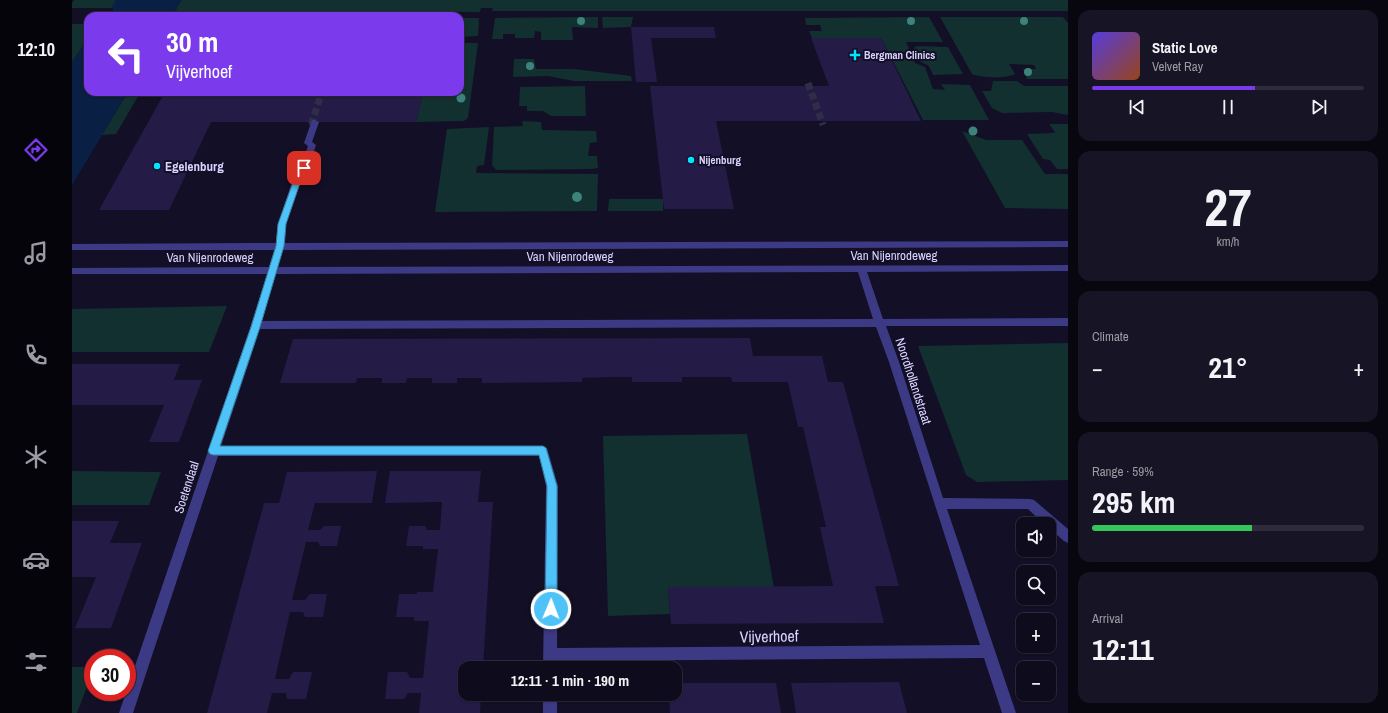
<!DOCTYPE html>
<meta charset="utf-8">
<style>
:root{--surface:#0e0b1c;--page:#171425;--text:#f1f3f6;--muted:#9b9ba3;--line:#2e2b3b;--accent:#7c3aed}
body{margin:0;font-family:"Archivo Narrow",sans-serif;background:var(--page);color:var(--text);height:100vh;display:flex;flex-direction:column;font-size:15px;white-space:nowrap}
*{box-sizing:border-box;margin:0}
p{font-size:13px;color:var(--muted)}
.icon{flex:none;width:22px;height:22px;fill:none;stroke:currentColor;stroke-width:2;stroke-linecap:round;stroke-linejoin:round}
.map{position:relative;flex:1;overflow:hidden}
.drawer{display:flex;flex-direction:column;gap:10px;padding:10px;background:#08060f;width:320px}
.drawer>*{flex:none}
.top-card{position:absolute;left:12px;top:12px;width:380px;height:84px;border-radius:12px;box-shadow:0 1px 3px #0004,0 0 0 1px var(--line);background:#7c3aed;color:#fff;overflow:hidden}
.buttons{position:absolute;left:944px;top:517px;display:grid;gap:8px}
.buttons a{display:grid;place-items:center;width:40px;height:40px;border-radius:8px;background:var(--surface);box-shadow:0 1px 3px #0004,0 0 0 1px var(--line);font-size:20px}
.speed{position:absolute;left:12px;top:649px;display:flex;gap:8px;font-size:20px;font-weight:700;text-align:center}
.speed>*{display:grid;place-content:center;width:52px;height:52px;border-radius:50%;background:var(--surface);box-shadow:0 1px 3px #0004,0 0 0 1px var(--line);line-height:1}
.speed .limit{border:6px solid #d22;background:#fff;color:#111}
.pin{position:absolute;display:grid;place-items:center;width:34px;height:34px;color:#fff;margin:-17px;border-radius:8px;box-shadow:0 2px 6px #0006}
.me{position:absolute;width:44px;margin:-22px;rotate:1deg;stroke-linejoin:round;filter:drop-shadow(0 0 3px #0008)}
.turn{display:flex;align-items:center;gap:14px;height:84px;padding:0 16px;font-size:18px}
.turn .icon{width:52px;height:52px;stroke-width:2.5}
.turn b{display:block;font-size:28px;line-height:34px}
.big{font-size:30px;font-weight:700;line-height:1.1}
.drawer .widget{flex:1;display:flex;flex-direction:column;justify-content:center;gap:6px;min-width:0;padding:0 14px;border-radius:12px;background:var(--page)}
.drawer .dial{align-items:center;gap:0}
.dial b{font-size:52px;line-height:1}
.song{display:flex;align-items:center;gap:12px}
.cover{width:48px;height:48px;border-radius:6px;background:linear-gradient(135deg,hsl(250 70% 55%),hsl(20 70% 35%))}
.played{height:4px;border-radius:2px;background:linear-gradient(90deg,var(--accent) 60%,var(--line) 60%)}
.keys{display:flex;justify-content:space-around;direction:ltr}
.heat{display:flex;justify-content:space-between;align-items:center;font-size:22px;direction:ltr}
.charge{height:6px;border-radius:3px;background:linear-gradient(90deg,#34c759 59%,var(--line) 0)}
.trip{position:absolute;left:386px;top:661px;width:224px;height:40px;border-radius:12px;background:var(--surface);box-shadow:0 1px 3px #0004,0 0 0 1px var(--line);font-weight:700;line-height:40px;text-align:center}
main{display:flex;flex:1;min-height:0}
.tabs{display:flex;flex-direction:column;width:72px;justify-content:space-around;align-items:center;background:#06040b;color:var(--muted)}
.tabs .icon{width:28px;height:28px}
.tabs .current{color:var(--accent)}
.tabs b{font-size:18px;color:var(--text)}
.map>svg:first-child{display:block}
.green{fill:#12302f}
.water{fill:#0a1f44}
.building{fill:#241b47}
.lines{fill:none;stroke-linecap:round;stroke-linejoin:round}
.minor-tunnel{stroke:#312d47;stroke-width:7;stroke-dasharray:7 3.5;stroke-linecap:butt}
.minor{fill:#3d3a85;fill-rule:evenodd}
.tree{fill:#3d827b}
.route{fill:#4fc3f7;stroke:#337fa1}
.poi-dot{fill:#00e5ff;stroke:#130f26;stroke-width:1.5}
.labels{text-anchor:middle;stroke-width:4;stroke-linejoin:round;paint-order:stroke}
.far-poi-label{font-size:11px;font-weight:bold;fill:#d9d4ff;stroke:#130f26;text-anchor:start}
.poi-label{font-size:13px;font-weight:bold;fill:#d9d4ff;stroke:#130f26;text-anchor:start}
.street-label{font-size:13px;fill:#d9d4ff;stroke:#130f26}
.near-street-label{font-size:16px;fill:#d9d4ff;stroke:#130f26}
</style>
<main>
<nav class="tabs">
<b>12:10</b>
<svg class="icon current" aria-label="directions" viewBox="0 0 24 24"><path d="M12 3l9 9-9 9-9-9zM9 14v-3h6M13 9l2 2-2 2"/></svg>
<svg class="icon" aria-label="music" viewBox="0 0 24 24"><path d="M9 18V5l10-2v13"/><circle cx="6" cy="18" r="3"/><circle cx="16" cy="16" r="3"/></svg>
<svg class="icon" aria-label="phone" viewBox="0 0 24 24"><path d="M5 4h4l2 5-3 2q2 4 5 5l2-3 5 2v4C11 20 4 13 5 4z"/></svg>
<svg class="icon" aria-label="climate" viewBox="0 0 24 24"><path d="M12 3v18M4 7l16 10M4 17L20 7"/></svg>
<svg class="icon" aria-label="car" viewBox="0 0 24 24"><path d="M5 17H2v-5l4-1 3-4h7l3 4 3 1v5h-3M9 17h6M6 11h13"/><circle cx="7" cy="17" r="2"/><circle cx="17" cy="17" r="2"/></svg>
<svg class="icon" aria-label="filters" viewBox="0 0 24 24"><path d="M4 7h16M4 17h16"/><circle cx="9" cy="7" r="2"/><circle cx="15" cy="17" r="2"/></svg>
</nav>
<div class="map">
<svg width="996" height="713" viewBox="0 0 996 713">
<rect width="100%" height="100%" fill="#130f26"/>
<g class="green">
<polygon points="2,0 996,0 996,11 420,11 421,8 409,8 408,12 243,11 229,16 100,16 105,8 0,8 0,3"/>
<polygon points="526,17 526,28 500,27 501,40 469,40 469,32 463,31 462,38 443,38 443,34 431,34 431,39 420,39 423,18"/>
<polygon points="530,17 561,17 559,27 531,28"/>
<polygon points="857,17 871,42 834,42 843,63 853,67 861,89 873,90 869,84 898,85 917,120 851,120 809,38 740,38 737,31 750,31 748,25 734,25 733,18"/>
<path d="M 868,17 L 991,17 L 996,23 L 996,79 L 955,79 L 951,69 L 964,69 L 962,65 L 937,64 L 943,74 C 934,79 909,78 900,74 Z"/>
<polygon points="388,18 407,18 406,36 388,37"/>
<polygon points="0,24 16,24 16,39 0,62"/>
<polygon points="388,43 406,43 396,118 392,121 344,122 351,92 388,92 390,75 388,75 388,53 390,47 388,46"/>
<polygon points="845,46 876,47 891,74 861,75 857,66 849,62 842,48"/>
<polygon points="442,59 462,59 464,69 502,69 559,76 560,81 502,81 476,76 441,77"/>
<polygon points="921,81 945,81 952,86 996,86 996,115 980,112 930,113 920,108 910,91 919,91"/>
<polygon points="513,86 514,116 479,116 471,111 455,111 455,106 447,106 448,87"/>
<polygon points="56,92 73,92 65,98 44,134 30,135"/>
<polygon points="450,121 469,122 470,130 524,131 525,142 518,143 516,156 525,156 526,168 520,169 424,170 420,165 422,127 451,126"/>
<polygon points="977,124 996,124 996,169 985,169 978,160 971,159 955,134 981,133 983,132"/>
<polygon points="417,127 412,165 405,166 404,173 526,174 525,211 363,212 375,129"/>
<polygon points="890,131 914,140 950,140 973,174 996,174 996,209 933,208"/>
<polygon points="537,199 591,199 591,211 536,211"/>
<polygon points="155,306 137,352 0,352 0,309"/>
<polygon points="996,343 996,480 905,482 894,475 846,346"/>
<polygon points="675,434 702,588 596,589 598,614 536,616 531,436"/>
<polygon points="0,471 89,472 77,505 0,505"/>
<polygon points="0,667 21,667 21,671 5,713 0,713"/>
</g>
<g class="water">
<polygon points="44,0 110,0 102,12 42,12 40,6"/>
<polygon points="16,39 16,92 56,92 0,185 0,62"/>
</g>
<g class="building">
<polygon points="559,27 642,27 644,38 579,38 585,82 564,82"/>
<polygon points="739,38 809,38 849,121 644,121 662,209 592,209 578,86 757,86"/>
<polygon points="93,92 351,92 344,122 139,122 97,210 27,210"/>
<polygon points="678,338 681,356 750,356 756,382 771,382 827,586 803,586 812,623 599,624 596,587 761,586 748,527 754,527 731,427 726,427 716,382 660,382 659,377 610,377 610,382 560,382 560,377 535,377 510,378 510,382 410,383 410,378 385,378 385,383 360,383 360,378 335,378 334,383 310,383 310,378 285,378 284,383 208,383 221,339"/>
<polygon points="0,364 108,364 102,380 130,380 107,442 77,442 92,405 0,405"/>
<polygon points="305,471 300,503 243,503 236,530 248,530 252,526 269,526 265,546 248,546 246,542 234,542 220,600 233,600 238,594 255,594 251,617 233,617 231,612 218,612 203,679 217,679 221,672 240,672 234,699 215,699 214,693 200,693 195,713 135,713 192,503 207,503 215,472"/>
<polygon points="318,471 409,471 406,502 421,502 411,668 393,668 393,694 409,694 408,713 347,713 349,693 336,693 332,699 313,699 316,672 335,672 338,678 351,678 357,621 342,621 342,617 324,617 327,594 345,594 345,592 361,592 366,549 351,549 351,546 334,546 337,526 353,526 355,530 368,530 370,502 313,503"/>
<polygon points="0,521 47,521 38,543 70,543 39,628 3,628 24,577 0,577"/>
<polygon points="827,682 835,713 724,713 719,683"/>
<polygon points="603,683 704,683 709,713 598,713 597,694 603,694"/>
</g>
<g class="lines">
<g class="minor-tunnel">
<polyline points="736,83 751,125"/>
<polyline points="243,122 240,122 250,92"/>
</g>
<g class="minor">
<path d="M 240,120 L 243,120 L 247,122 L 240,142 L 244,145 L 233,179 L 227,186 L 214,224 L 213,243 L 996,241 L 996,247 L 211,250 L 206,267 L 996,265 L 996,271 L 795,272 L 811,319 L 996,318 L 996,326 L 814,326 L 827,362 L 871,498 L 958,499 L 962,500 L 996,529 L 996,543 L 992,541 L 977,528 L 977,524 L 972,524 L 956,509 L 875,509 L 944,713 L 930,713 L 912,658 L 485,661 L 485,668 L 471,668 L 474,486 L 467,456 L 146,456 L 61,713 L 47,713 L 179,325 L 195,274 L 0,274 L 0,268 L 197,267 L 202,250 L 0,250 L 0,244 L 204,243 L 206,224 L 219,185 L 225,178 L 236,146 L 232,143 ZM 786,272 L 801,319 L 190,321 L 204,274 ZM 804,327 L 817,362 L 908,645 L 485,648 L 486,486 L 475,448 L 471,446 L 149,446 L 188,329 Z"/>
<rect x="471" y="694" width="14" height="19"/>
</g>
</g>
<g class="tree">
<circle cx="509" cy="21" r="4"/>
<circle cx="839" cy="21" r="4"/>
<circle cx="952" cy="21" r="4"/>
<circle cx="458" cy="66" r="4"/>
<circle cx="956" cy="72" r="4"/>
<circle cx="389" cy="98" r="4.5"/>
<circle cx="901" cy="131" r="4.5"/>
<circle cx="505" cy="197" r="5"/>
</g>
<polygon class="route" points="232,165 236,168 232,179 227,186 214,224 212,246 188,327 148,446 471,446 474,448 485,486 485,609 483,613 479,615 475,613 473,609 475,486 467,455 141,455 138,454 136,451 179,327 204,246 206,224 220,185 225,178 230,166"/>
<g class="poi-dot">
<path d="M781 49h4v4h4v4h-4v4h-4v-4h-4v-4h4z"/>
<circle cx="619" cy="160" r="4"/>
<circle cx="85" cy="166" r="4"/>
</g>
<g class="labels">
<g class="far-poi-label">
<text x="792" y="59">Bergman Clinics</text>
<text x="627" y="164">Nijenburg</text>
</g>
<g class="poi-label">
<text x="93" y="171">Egelenburg</text>
</g>
<g class="street-label">
<text x="822" y="260">Van Nijenrodeweg</text>
<text x="498" y="261">Van Nijenrodeweg</text>
<text x="138" y="262">Van Nijenrodeweg</text>
<text transform="translate(842 381) rotate(72)" y="5">Noordhollandstraat</text>
<text transform="translate(114 487) rotate(-72)" y="5">Soetendaal</text>
</g>
<g class="near-street-label">
<text transform="translate(697 636) rotate(-1)" y="6">Vijverhoef</text>
</g>
</g>
</svg>
<div class="buttons">
<a><svg class="icon" aria-label="sound" viewBox="0 0 24 24"><path d="M4 9h4l5-4v14l-5-4H4zM17 9q2 3 0 6"/></svg></a>
<a><svg class="icon" aria-label="search" viewBox="0 0 24 24"><circle cx="10" cy="10" r="6"/><path d="M15 15l6 6"/></svg></a>
<a>+</a>
<a>−</a>
</div>
<div class="speed"><div class="limit">30</div></div>
<div class="pin" style="left:232px;top:168px;background:#d93025"><svg class="icon" aria-label="arrive" viewBox="0 0 24 24"><path d="M6 21V4h12l-3 4 3 4H6"/></svg></div>
<svg class="me" style="left:479px;top:609px" viewBox="-20 -20 40 40"><circle r="17" fill="#4fc3f7" stroke="#fff" stroke-width="3"/><path d="M0-11L8 9 0 5-8 9z" fill="#fff"/></svg>
<div class="trip">12:11 · 1 min · 190 m</div>
<div class="top-card">
<div class="turn"><svg class="icon" aria-label="left" viewBox="0 0 24 24"><path d="M17 20v-9H6M10 6l-5 5 5 5"/></svg><div><b>30 m</b>Vijverhoef</div></div>
</div>
</div>
<section class="drawer">
<div class="widget">
<div class="song"><i class="cover"></i><div><b>Static Love</b><p>Velvet Ray</p></div></div>
<div class="played"></div>
<div class="keys"><svg class="icon" aria-label="previous" viewBox="0 0 24 24"><path d="M18 5L8 12l10 7zM5 5v14"/></svg><svg class="icon" aria-label="pause" viewBox="0 0 24 24"><path d="M8 5v14M16 5v14"/></svg><svg class="icon" aria-label="next" viewBox="0 0 24 24"><path d="M6 5l10 7-10 7zM19 5v14"/></svg></div>
</div>
<div class="widget dial"><b>27</b><p>km/h</p></div>
<div class="widget"><p>Climate</p>
<div class="heat"><a>−</a><b class="big">21°</b><a>+</a></div>
</div>
<div class="widget"><p>Range · 59%</p><b class="big">295 km</b><div class="charge"></div></div>
<div class="widget"><p>Arrival</p><b class="big">12:11</b></div>
</section>
</main>
